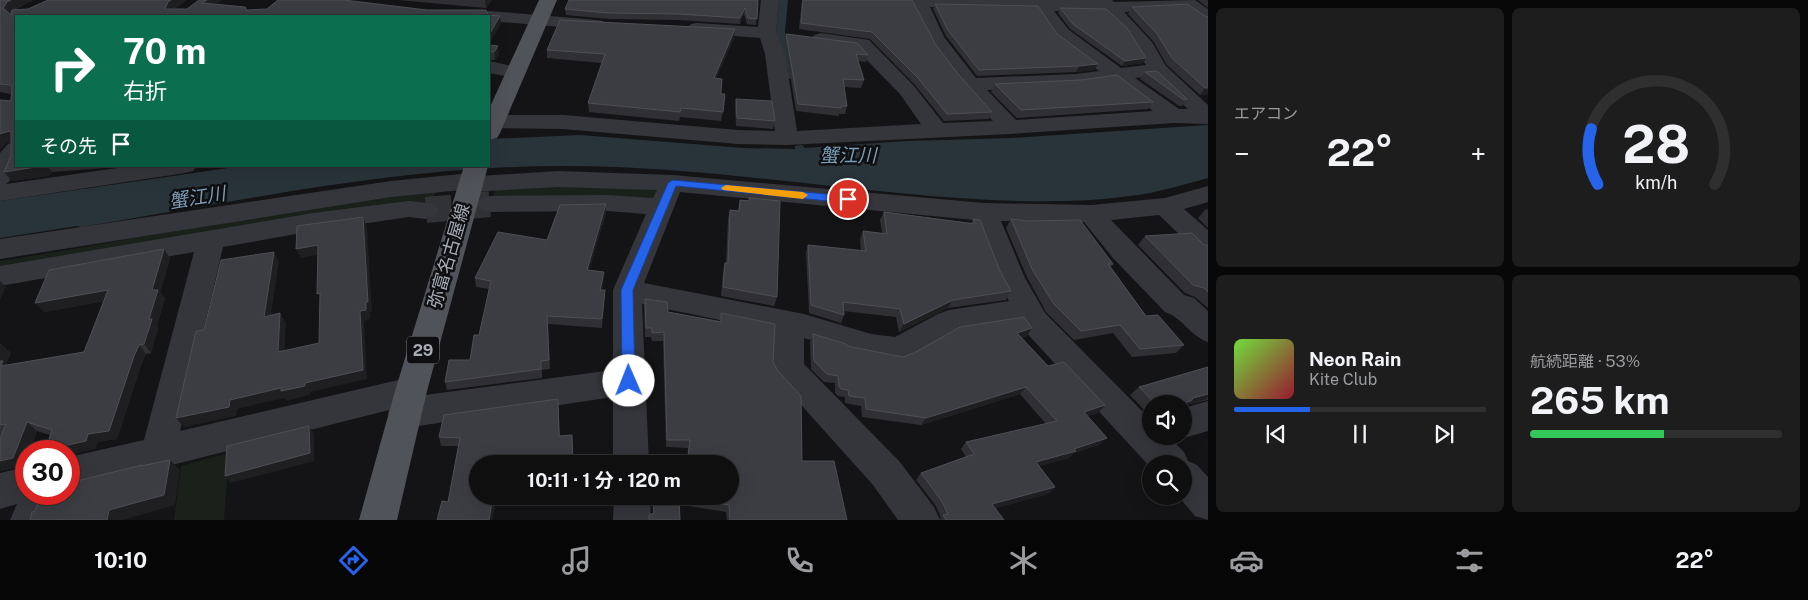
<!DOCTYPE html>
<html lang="ja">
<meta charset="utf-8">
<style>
:root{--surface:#0f0f10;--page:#1d1d1e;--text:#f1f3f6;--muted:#9b9c9f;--line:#2f2f30;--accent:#2563eb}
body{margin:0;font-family:"Public Sans","Noto Sans JP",sans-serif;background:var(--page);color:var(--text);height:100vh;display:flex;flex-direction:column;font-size:19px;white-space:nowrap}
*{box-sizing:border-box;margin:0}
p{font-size:16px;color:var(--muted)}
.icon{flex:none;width:28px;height:28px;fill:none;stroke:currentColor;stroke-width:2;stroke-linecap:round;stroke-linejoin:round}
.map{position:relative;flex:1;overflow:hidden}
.side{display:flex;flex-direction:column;gap:8px;padding:8px;background:#080809;width:600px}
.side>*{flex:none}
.hud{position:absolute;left:15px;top:15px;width:475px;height:152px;border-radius:0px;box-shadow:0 5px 20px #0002,0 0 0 1px var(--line);background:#0b6e4f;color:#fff;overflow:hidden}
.controls{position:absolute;left:1142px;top:395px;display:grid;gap:10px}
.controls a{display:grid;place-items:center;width:50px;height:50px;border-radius:50%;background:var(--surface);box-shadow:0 5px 20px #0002,0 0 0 1px var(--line);font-size:25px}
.speed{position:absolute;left:15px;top:440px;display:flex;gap:10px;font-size:25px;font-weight:700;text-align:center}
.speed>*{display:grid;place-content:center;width:65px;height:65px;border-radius:50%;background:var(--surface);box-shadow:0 5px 20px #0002,0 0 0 1px var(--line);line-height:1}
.speed .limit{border:8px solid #d22;background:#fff;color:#111}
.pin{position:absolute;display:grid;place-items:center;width:42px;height:42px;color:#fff;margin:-21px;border:2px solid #fff;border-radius:50%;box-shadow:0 1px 5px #0007}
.me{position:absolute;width:55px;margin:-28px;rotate:359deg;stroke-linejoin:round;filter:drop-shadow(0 0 4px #0008)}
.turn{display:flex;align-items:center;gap:18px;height:105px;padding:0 25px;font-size:22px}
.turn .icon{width:65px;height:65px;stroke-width:2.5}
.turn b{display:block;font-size:35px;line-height:42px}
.then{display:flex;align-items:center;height:48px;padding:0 25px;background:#0003;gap:10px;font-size:19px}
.big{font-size:38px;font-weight:700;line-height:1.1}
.side .card{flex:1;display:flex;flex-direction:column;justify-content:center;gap:8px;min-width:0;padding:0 18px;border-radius:8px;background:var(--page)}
.side .dial{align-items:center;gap:0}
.dial svg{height:130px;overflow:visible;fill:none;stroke:var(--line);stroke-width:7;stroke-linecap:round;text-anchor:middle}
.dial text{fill:var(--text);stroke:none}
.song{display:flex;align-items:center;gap:15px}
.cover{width:60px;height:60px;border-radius:8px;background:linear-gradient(135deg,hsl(100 70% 55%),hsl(350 70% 35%))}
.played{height:5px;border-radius:2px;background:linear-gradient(90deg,var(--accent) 30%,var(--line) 30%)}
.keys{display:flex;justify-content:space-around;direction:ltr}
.heat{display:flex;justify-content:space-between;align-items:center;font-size:28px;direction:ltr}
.charge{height:8px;border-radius:4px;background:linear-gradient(90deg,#34c759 53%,var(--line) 0)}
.side .tiles{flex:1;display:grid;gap:8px;grid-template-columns:repeat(2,1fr)}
.trip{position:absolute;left:469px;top:455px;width:270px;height:50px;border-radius:25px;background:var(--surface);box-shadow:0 5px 20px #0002,0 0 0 1px var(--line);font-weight:700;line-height:50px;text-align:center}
.dock{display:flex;height:80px;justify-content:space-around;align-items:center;background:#060606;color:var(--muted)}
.dock .icon{width:35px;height:35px}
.dock .on{color:var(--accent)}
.dock b{font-size:22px;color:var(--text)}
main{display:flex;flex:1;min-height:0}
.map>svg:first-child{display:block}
.green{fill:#1a211a}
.water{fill:#29343a}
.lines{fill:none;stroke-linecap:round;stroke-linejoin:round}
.minor-tunnel{stroke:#313236;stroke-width:26;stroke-dasharray:26 12;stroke-linecap:butt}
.minor{fill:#35363b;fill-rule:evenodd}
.major{fill:#51535a;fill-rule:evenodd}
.wall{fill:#303034}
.shaded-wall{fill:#1f1f22}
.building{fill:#3c3d42;stroke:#4d4f54}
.route{fill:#2563eb;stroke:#184099}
.slow{fill:#f59e0b}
.labels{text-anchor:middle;stroke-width:5;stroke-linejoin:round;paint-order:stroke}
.shield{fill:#0f0f11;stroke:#787c85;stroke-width:1}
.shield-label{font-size:16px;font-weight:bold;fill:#a5abb7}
.street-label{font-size:18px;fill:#a5abb7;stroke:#0f0f11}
.water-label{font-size:19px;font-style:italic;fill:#7a9cb4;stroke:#0f0f11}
</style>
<main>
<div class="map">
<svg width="1208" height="520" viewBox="0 0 1208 520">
<rect width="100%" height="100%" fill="#141416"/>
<g class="green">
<polygon points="560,184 653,188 657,192 655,202 492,201 495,189"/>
<path d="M 436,191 L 431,206 L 0,270 L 0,261 C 94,246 188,228 282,212 C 333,204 384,195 436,191 Z"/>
<polygon points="229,453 224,520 174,520 181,466"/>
</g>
<g class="water">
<polygon points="779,0 788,0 785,32 791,79 783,78 776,31"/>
<path d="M 1208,125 L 1208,178 C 1182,185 1157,193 1130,196 C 1064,205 997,201 931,196 C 810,186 689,166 567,166 C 403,165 242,201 81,227 L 77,226 L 0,238 L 0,201 L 242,166 L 489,166 L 489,139 L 580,135 L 743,148 L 795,149 L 795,146 L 802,145 L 805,148 L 907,141 L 1011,138 Z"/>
</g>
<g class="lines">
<polyline class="minor-tunnel" points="426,210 491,204"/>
<g class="minor">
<path d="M 761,0 L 779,0 L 776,32 L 785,54 L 797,131 L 921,124 L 900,94 L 856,49 L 814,43 L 812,39 L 814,35 L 821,33 L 869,40 L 914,86 L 943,123 L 993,121 C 960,84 928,49 910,2 L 912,0 L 1112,0 L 1114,2 L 1195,0 L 1208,9 L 1208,22 L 1202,21 L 1184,8 L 1124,12 L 1152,42 L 1166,66 L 1208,105 L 1208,124 L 1174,123 L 1010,134 L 787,145 L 738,144 L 563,129 L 489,128 L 489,116 L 493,115 L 563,115 L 738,130 L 775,131 L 765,54 L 760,38 L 697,33 L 691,32 L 688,28 L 691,24 L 697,23 L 758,27 ZM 930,7 L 1036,10 L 1055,38 L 1099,71 L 1076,74 L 976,78 L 944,37 ZM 1054,11 L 1104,12 L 1125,32 L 1146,65 L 1121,68 L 1069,30 ZM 1153,76 L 1188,109 L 1179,109 L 1135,78 ZM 1113,81 L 1153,111 L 1016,120 L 987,90 L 1076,86 Z"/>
<polygon points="489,11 597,20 603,21 606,25 603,29 597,30 489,21 489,16 480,16 483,12"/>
<polygon points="489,61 522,68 525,72 522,76 515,78 489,73"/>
<path d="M 16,142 C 17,156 19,175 6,184 L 131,166 L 197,166 L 193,171 L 185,173 L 0,201 L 0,153 L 8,144 Z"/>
<path d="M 558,171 L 673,175 L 984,203 L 1091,205 L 1165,198 L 1208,186 L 1208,202 L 1184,209 L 1208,230 L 1208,254 L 1198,252 L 1159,215 L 1111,220 L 1184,295 L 1194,298 L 1208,311 L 1208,342 C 1190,336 1183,318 1165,312 L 1113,258 L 1084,222 L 1001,221 L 1025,278 L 1045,313 L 1151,420 L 1151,436 L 1168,436 L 1184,452 L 1188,461 L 1197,465 L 1208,477 L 1208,520 L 1195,516 L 1178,496 L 1184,496 L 1184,464 L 1151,464 L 1151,468 L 1023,329 L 1020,323 L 955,333 L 909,359 L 898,363 L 871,358 L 804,338 L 804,364 L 899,461 L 934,507 L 940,520 L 898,520 L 873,485 L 777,378 L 772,369 L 774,331 L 642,304 L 649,464 L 613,464 L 613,397 L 405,428 L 393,423 L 388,413 L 389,410 L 69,491 L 69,457 L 144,440 L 194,252 L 0,286 L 0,266 L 313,213 L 409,201 L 435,204 L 439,210 L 435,216 L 426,219 L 409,217 L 313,231 L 223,247 L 180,431 L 411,377 L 423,381 L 427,391 L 425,395 L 613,370 L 613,290 L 646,214 L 607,211 L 491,212 L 482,210 L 478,204 L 482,198 L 491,196 L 607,195 L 653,198 L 657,190 L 558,187 L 470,192 L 462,190 L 391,197 L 0,259 L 0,239 L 391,181 L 470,173 L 479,176 ZM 680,192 L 974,220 L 997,279 L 1009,301 L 949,310 L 938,314 L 895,337 L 871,334 L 804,314 L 644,283 Z"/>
<polygon points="1208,401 1208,431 1184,438 1179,436 1184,436 1184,408"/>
<polygon points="26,467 26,494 58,494 48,520 10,520 17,504 0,509 0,473"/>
<polygon points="614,496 650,496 651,520 613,520"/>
</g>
<g class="major">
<polygon points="539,0 557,0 500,133 497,138 489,140 489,109"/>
<polygon points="464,166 488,166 427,391 397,520 359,520 395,391"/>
</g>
</g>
<g class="wall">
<polygon points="0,0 33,0 14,10 187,0 174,9 187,9 215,5 247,10 427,10 500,16 501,24 16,16 16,166 105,166 105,168 52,172 48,176 12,181 11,142 7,143 11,94 0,92"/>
<polygon points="398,0 492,0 486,8"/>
<polygon points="758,0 756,25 747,24 744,14 740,24 678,20 609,19 566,15 565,9"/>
<polygon points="802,0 912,0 936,45 958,74 992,112 989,119 944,121 915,85 870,39 799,29"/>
<polygon points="1198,0 1208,0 1208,8"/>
<polygon points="935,4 1057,34 1098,64 1094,70 1076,72 977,76 946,36 933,9"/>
<polygon points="1132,7 1208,17 1208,94 1200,95 1167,65 1153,41 1128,14"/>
<polygon points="1060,8 1146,58 1143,63 1122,66 1070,29 1058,13"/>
<polygon points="786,34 868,55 866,62 858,61 864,80 861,88 844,87 847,106 845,114 839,114 839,116 796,111 785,42"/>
<polygon points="734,38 716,78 721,92 723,112 721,121 680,117 679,121 589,112 588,103 602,63 547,58 547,50"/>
<polygon points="489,45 499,55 495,60 489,60"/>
<polygon points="1145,72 1187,99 1182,106 1179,106 1140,79"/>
<polygon points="995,84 1153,102 1148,109 1017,118 991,92"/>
<polygon points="736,99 775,121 773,129 736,126 735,107"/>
<polygon points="749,198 777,297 774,306 721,296 723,272 725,263 726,263 728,219 730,210 738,211 740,200 749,201"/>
<polygon points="606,204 606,213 589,270 604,280 602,290 605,290 602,328 548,324 550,369 542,370 542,378 447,390 445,382 470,360 479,335 489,289 476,287 475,278 547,240"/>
<polygon points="1208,209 1208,228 1198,218 1205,210"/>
<polygon points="884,212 971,223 973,219 1011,291 1006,300 948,308 899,332 896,317 843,311 844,315 841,323 809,313 806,253 808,245 861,251 860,239 863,231 882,233 880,220"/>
<polygon points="1011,219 1113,264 1111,267 1146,316 1184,345 1176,353 1132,357 1113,333 1074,340 1046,312 1027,277 1006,228"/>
<polygon points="1145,236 1208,245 1208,308 1195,297 1185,293 1138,245"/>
<polygon points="164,249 170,258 160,293 165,298 157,325 158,328 151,353 146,354 141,365 117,439 97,442 95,449 37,431 24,466 0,471 0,438 2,435 0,435 0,344 11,353 6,363 8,365 84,352 104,301 44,312"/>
<polygon points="645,299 668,312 720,321 721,313 773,362 802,461 847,520 727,520 726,512 683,505 683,496 730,496 730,464 687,464 688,448 666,447 663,341 652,341 651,337 645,337 644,307"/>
<polygon points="813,334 847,346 903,357 1027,336 1021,338 1048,366 1105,405 1098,413 1087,416 1107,438 1099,445 1074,453 1069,458 1039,466 1055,487 1048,494 995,508 1004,520 939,520 941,518 936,506 916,480 921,473 966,457 961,449 966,442 1046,424 1020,394 921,425 862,417 861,406 845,403 845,397 838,396 835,393 835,383 824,382 811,369 810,342"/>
<polygon points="1208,367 1208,400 1186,405 1184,408 1184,404 1151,404 1151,417 1130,395 1139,387"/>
<polygon points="558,399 560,436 478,496 542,496 496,499 492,520 437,520 448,502 458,446 441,446 439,437"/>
<polygon points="652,496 679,496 680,520 648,520 649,515 653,513"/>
</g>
<g class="shaded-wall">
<polygon points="11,0 33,0 12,10 8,16 3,8 7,2"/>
<polygon points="171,0 187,0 172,10 165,9 168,2"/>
<polygon points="207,0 222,0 205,12 202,3"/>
<polygon points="485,0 492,0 486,8"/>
<polygon points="745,8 744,14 740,24 740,18"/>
<polygon points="500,16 501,24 489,45 489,35"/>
<polygon points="735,29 734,38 713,87 714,78"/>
<polygon points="498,46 499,55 495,60 494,52"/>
<polygon points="1146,58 1143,63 1122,66 1125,61"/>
<polygon points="1098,64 1094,70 1076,72 1079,66"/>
<polygon points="1205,88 1208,88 1208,94 1200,95"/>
<polygon points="9,131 16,140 7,143 0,150 0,134"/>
<polygon points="42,166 47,166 52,172 48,176 12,181 4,172"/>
<polygon points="606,204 606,213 587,278 587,270"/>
<polygon points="363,217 367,227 372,312 370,312 370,319 364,321 367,379 310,392 310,395 286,401 285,398 237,409 236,416 184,427 176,418 230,400 305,383 360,311"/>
<polygon points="318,245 322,254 301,258 296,249"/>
<polygon points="164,249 170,258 160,293 165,298 157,325 158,328 151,353 144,344 149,319 152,290"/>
<polygon points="274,252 279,262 269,327 264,317"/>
<polygon points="604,272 604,280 600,298 600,290"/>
<polygon points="0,281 6,287 0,300"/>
<polygon points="108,290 116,299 44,312 35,303"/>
<polygon points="605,290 605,298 602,328 602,319"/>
<polygon points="953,300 948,308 899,332 904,324"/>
<polygon points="280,313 286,323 284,361 278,352"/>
<polygon points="1032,328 1027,336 1011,341 1017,333"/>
<polygon points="1,344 11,353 6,363 13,369 0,370 0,347"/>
<polygon points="139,345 146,354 141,365 117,439 97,442 95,449 69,455 69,451 58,451 59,447 88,434 134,356"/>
<polygon points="1026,387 1020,394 921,425 926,418"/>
<polygon points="1208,394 1207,399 1186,405 1184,408 1184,404 1181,404 1193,398"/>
<polygon points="1105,405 1098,413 1077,420 1084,412"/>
<polygon points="27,422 37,431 29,451 26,451 26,459 24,466 0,471 0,461"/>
<polygon points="309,426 314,434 314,461 231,483 225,476"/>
<polygon points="1107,438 1099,445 1074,453 1069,458 1029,469 1036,462"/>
<polygon points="170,460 180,470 175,505 123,520 107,520 109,510"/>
<polygon points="1055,487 1048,494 986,511 992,504"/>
<polygon points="493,496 496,496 496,499 492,520 489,520"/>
</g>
<g class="building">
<polygon points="0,0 11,0 7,2 3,8 11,15 12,10 28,9 48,0 171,0 168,2 165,9 187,9 199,0 207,0 202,3 245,7 247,10 267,9 278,0 344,0 427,10 486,10 488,15 500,16 489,35 489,16 16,16 16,166 42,166 4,172 11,156 11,133 9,131 0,134 0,100 11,101 12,87 10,85 0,84"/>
<polygon points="569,0 758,0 757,19 748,18 745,8 740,18 679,14 609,13 565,9"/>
<polygon points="803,0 912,0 936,45 958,74 992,112 947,114 918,78 872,32 801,23"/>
<polygon points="935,4 1038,6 1057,34 1098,64 1079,66 979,70 948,30"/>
<polygon points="1187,4 1205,16 1208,17 1208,88 1205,88 1172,58 1157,34 1132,7"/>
<polygon points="1060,8 1106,9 1127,28 1146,58 1125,61 1073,24"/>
<polygon points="560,20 735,29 714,78 722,79 721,92 721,94 725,94 723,112 681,108 680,112 588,103 605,54 547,50"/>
<polygon points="786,34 857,43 868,55 856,54 864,80 843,79 847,106 841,106 841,108 798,104"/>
<polygon points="489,45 498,46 494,52 489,51"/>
<polygon points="1157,71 1187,99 1184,100 1145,72"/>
<polygon points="1117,75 1153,102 1021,110 995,84 1081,80"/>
<polygon points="736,99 772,101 775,121 737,118"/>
<polygon points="749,198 780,201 777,297 723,287 725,263 728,263 730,210 739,211 740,200 749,201"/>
<polygon points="606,204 587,270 604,272 600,290 605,290 602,319 547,316 549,360 541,361 541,369 445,382 449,360 470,360 474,335 479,335 491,281 475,278 498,232 547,240 560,205"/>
<polygon points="884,212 975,224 973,219 980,220 1000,271 1011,291 953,300 904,324 900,309 843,302 844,315 811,305 808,245 866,251 863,231 887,234"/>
<polygon points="363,217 368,302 366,302 366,310 360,311 363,370 305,383 305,386 281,391 281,388 230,400 229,407 176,418 196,331 204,330 221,260 274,252 264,317 280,313 278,352 319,343 320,293 317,294 318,245 296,249 297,226"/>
<polygon points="1011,219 1028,221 1080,220 1113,264 1108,264 1146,316 1158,315 1184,345 1140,349 1120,325 1081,331 1053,303 1032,269"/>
<polygon points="1192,233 1204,245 1208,245 1208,292 1204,288 1193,285 1145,236"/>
<polygon points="164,249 152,290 158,290 149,319 152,319 144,344 139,345 134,356 109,431 88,434 86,441 59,447 58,451 45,451 52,430 27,422 13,458 0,461 0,438 6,424 0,425 0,361 3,361 1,366 84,352 108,290 35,303 49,270"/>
<polygon points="645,299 667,302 668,312 721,322 721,313 775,324 773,362 778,371 801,396 802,461 834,461 847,520 730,520 729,505 684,498 684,496 730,496 730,464 687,464 690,440 667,440 664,332 652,333 652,328 646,328"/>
<polygon points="1024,317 1032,328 1017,333 1048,366 1064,362 1105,405 1084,412 1107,438 1074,449 1076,451 1036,462 1055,487 992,504 1004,520 946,520 943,515 948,514 941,500 921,473 974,454 966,442 1057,421 1026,387 926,418 866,409 865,398 849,396 848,390 841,389 839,386 838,376 827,374 814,361 813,334 846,344 847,346 903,357 914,353 960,327"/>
<polygon points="1208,367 1208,394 1193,398 1191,401 1181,404 1155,404 1139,387"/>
<polygon points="558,399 559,436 572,435 573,464 478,464 478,496 493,496 489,520 437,520 442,501 448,502 460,438 439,437 444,415"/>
<polygon points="309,426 310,453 225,476 227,446"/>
<polygon points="170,460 164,495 109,510 107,520 30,520 32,512 35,511 42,494 69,494 69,483 142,465 141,466"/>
<polygon points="653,496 679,496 680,520 649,520 649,515 654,513"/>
</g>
<polygon class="route" points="673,180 848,196 853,199 848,203 676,186 633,290 635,381 633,385 629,386 624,385 622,381 621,290 668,183"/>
<polygon class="slow" points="726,185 803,192 808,195 803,199 723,190 721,188"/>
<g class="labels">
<rect class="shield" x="407" y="336.5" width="32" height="27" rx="4"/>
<g class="shield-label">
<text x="423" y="356">29</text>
</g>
<g class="street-label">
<text transform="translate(449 256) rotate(-74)" y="6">弥富名古屋線</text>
</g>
<g class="water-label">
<text x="848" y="162">蟹江川</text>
<text transform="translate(197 197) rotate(-9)" y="7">蟹江川</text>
</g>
</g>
</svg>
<div class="controls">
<a><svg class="icon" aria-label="sound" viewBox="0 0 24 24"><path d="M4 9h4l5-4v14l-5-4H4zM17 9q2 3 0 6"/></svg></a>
<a><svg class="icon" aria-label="search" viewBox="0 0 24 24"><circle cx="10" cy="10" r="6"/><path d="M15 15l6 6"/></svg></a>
</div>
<div class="speed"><div class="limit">30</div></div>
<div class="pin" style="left:848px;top:199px;background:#d93025"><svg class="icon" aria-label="arrive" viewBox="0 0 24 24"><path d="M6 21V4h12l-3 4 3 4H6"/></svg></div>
<svg class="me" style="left:629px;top:381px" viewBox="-20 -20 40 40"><circle r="19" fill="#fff"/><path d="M0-13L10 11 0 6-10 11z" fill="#2563eb"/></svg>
<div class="trip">10:11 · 1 分 · 120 m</div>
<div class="hud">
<div class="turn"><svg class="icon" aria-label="right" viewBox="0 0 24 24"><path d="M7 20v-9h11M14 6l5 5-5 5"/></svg><div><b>70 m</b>右折</div></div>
<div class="then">その先<svg class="icon" aria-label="arrive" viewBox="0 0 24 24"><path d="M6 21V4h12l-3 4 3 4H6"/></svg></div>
</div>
</div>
<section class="side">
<div class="tiles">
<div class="card"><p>エアコン</p>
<div class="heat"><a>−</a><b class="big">22°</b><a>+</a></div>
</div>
<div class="card dial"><svg viewBox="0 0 100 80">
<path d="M14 69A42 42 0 1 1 86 69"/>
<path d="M14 69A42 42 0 0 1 10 35" stroke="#2563eb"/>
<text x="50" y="56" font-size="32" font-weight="700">28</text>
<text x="50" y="72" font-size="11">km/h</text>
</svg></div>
<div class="card">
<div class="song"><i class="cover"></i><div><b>Neon Rain</b><p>Kite Club</p></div></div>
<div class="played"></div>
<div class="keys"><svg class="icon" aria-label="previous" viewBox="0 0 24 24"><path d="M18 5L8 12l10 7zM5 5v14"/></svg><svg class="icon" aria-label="pause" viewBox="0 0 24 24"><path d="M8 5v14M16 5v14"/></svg><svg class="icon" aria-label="next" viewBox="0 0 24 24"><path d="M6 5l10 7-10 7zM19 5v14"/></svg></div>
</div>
<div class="card"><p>航続距離 · 53%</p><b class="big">265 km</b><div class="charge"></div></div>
</div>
</section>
</main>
<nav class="dock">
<b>10:10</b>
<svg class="icon on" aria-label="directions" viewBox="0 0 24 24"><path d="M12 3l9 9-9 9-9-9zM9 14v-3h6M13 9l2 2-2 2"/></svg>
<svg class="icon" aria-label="music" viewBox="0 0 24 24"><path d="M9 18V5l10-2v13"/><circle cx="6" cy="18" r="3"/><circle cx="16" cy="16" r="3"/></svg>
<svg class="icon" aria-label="phone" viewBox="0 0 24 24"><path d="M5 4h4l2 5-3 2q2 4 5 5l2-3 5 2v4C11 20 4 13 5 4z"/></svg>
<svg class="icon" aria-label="climate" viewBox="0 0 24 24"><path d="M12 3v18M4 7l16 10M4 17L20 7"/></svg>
<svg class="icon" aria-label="car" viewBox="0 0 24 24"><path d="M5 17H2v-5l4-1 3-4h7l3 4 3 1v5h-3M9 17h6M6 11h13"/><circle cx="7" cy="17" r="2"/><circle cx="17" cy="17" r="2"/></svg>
<svg class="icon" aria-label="filters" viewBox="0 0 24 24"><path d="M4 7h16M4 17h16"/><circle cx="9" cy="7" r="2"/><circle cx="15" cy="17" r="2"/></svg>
<b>22°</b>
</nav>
